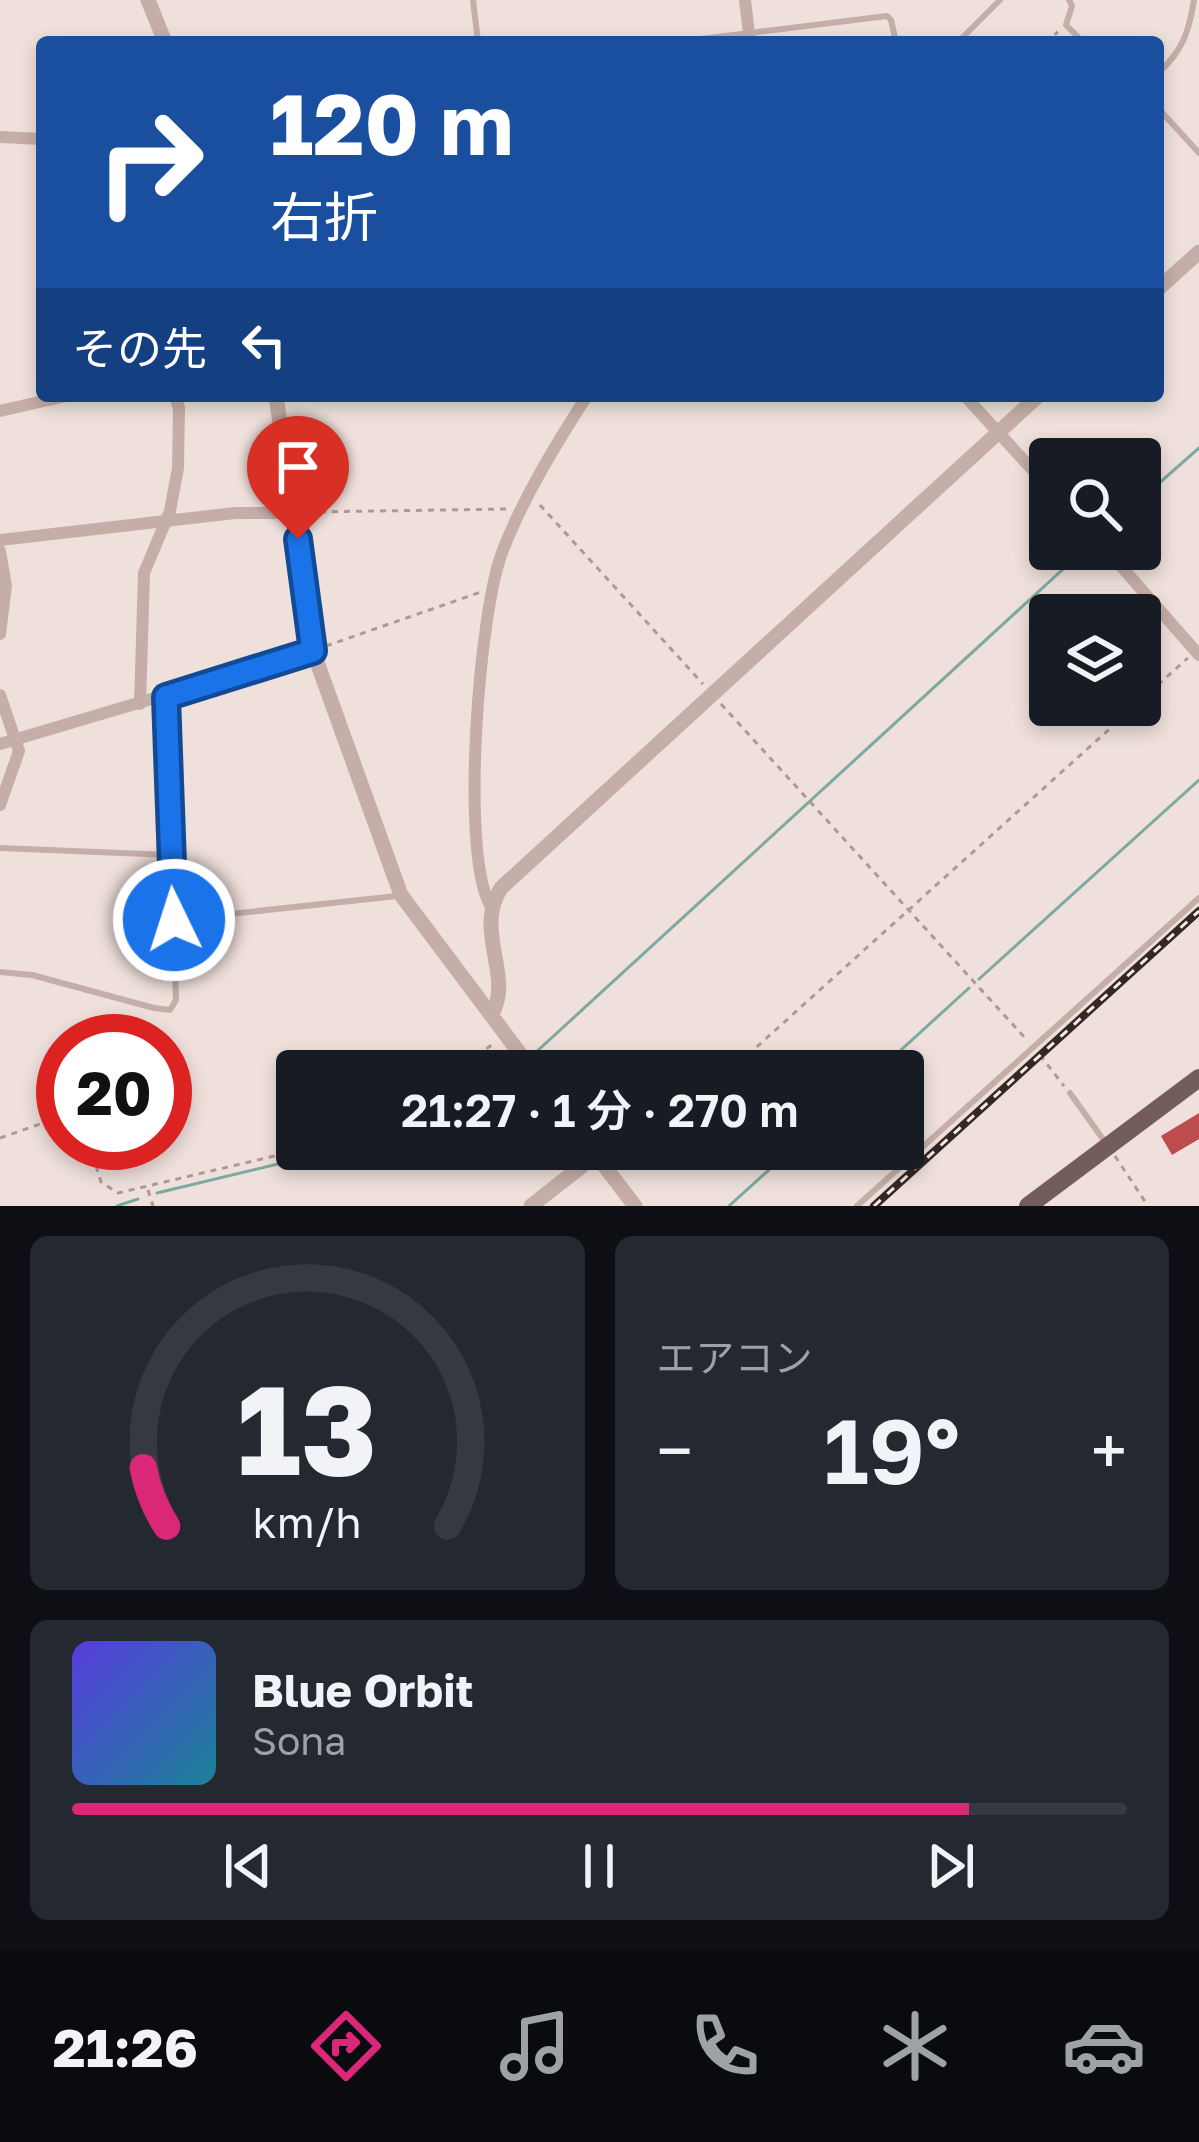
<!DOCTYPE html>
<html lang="ja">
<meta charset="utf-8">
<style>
:root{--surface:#171b24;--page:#242831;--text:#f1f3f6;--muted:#9ea1a6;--line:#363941;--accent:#db2777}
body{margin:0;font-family:"Golos Text","Noto Sans JP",sans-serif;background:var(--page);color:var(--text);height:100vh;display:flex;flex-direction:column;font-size:45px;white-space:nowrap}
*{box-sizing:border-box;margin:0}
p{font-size:39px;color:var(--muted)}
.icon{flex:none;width:66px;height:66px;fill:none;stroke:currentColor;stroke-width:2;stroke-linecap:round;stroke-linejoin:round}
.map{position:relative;height:1206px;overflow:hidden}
.details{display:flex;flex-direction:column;gap:30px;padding:30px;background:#0d0f14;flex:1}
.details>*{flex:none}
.hud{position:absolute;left:36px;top:36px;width:1128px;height:366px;border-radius:12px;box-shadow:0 6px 18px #0003;background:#1a4fa0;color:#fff;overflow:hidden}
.buttons{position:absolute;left:1029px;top:438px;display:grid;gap:24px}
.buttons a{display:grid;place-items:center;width:132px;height:132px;border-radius:12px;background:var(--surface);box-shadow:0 6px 18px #0003;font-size:60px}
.speed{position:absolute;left:36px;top:1014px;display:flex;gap:24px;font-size:60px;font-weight:700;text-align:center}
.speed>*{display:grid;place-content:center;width:156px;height:156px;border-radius:50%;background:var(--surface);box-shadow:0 6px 18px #0003;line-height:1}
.speed .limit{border:18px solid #d22;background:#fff;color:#111}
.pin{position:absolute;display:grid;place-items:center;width:102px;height:102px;color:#fff;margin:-123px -51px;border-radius:50% 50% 50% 0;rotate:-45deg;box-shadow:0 0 12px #0007}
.pin .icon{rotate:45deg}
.me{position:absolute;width:132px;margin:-66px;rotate:356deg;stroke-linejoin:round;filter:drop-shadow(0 0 9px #0008)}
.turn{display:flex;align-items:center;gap:42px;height:252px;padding:0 36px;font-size:54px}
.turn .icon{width:156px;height:156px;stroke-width:2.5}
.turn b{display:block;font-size:84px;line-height:102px}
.then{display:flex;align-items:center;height:114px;padding:0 36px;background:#0003;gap:24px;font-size:45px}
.big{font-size:90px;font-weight:600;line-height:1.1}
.details .widget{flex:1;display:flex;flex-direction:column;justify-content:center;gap:18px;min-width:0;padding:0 42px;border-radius:18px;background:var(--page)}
.details .dial{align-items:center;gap:0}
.dial svg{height:312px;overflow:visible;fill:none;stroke:var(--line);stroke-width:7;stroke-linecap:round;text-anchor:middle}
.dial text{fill:var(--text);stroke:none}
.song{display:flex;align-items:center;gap:36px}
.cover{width:144px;height:144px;border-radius:18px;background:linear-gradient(135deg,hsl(250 70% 55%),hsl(190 70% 35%))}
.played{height:12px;border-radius:6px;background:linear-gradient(90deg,var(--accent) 85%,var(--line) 85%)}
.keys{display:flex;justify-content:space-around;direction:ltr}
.heat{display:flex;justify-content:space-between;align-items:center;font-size:66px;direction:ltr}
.details .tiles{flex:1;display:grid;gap:30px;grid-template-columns:1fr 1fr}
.widget:last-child{grid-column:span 2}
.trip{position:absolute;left:276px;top:1050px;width:648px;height:120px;border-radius:12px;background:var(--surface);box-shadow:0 6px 18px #0003;font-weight:600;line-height:120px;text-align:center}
.dock{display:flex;height:192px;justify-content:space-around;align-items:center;background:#090b0e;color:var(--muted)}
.dock .icon{width:84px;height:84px}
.dock .on{color:var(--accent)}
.dock b{font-size:54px;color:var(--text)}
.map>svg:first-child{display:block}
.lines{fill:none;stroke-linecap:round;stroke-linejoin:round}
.stream{stroke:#7caaa0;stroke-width:3}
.building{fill:#bc4c4d}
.path{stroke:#b29892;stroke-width:3;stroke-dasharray:6 6;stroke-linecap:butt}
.service{stroke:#c6aea8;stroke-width:6}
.minor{stroke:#c6aea8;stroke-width:12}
.tertiary{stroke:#c6aea8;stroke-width:15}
.primary{stroke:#745c5a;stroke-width:18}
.rail-casing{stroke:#342827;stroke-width:8}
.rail{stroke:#f8ebe7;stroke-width:3;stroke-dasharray:9;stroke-linecap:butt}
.route-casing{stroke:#114b97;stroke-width:30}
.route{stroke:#1a73e8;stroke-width:21}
</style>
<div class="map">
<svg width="1199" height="1206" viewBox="0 0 1199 1206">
<rect width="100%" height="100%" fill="#efe0db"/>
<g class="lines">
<g class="stream">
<polyline points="1140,500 1199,448"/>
<polyline points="979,979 1199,780"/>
<polyline points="534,1054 1085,549"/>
<polyline points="478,1071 506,1062"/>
<polyline points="878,1071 969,988"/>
<polyline points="157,1193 341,1149"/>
<polyline points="117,1206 138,1199"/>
<polyline points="729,1206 792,1149"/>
</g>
</g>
<polygon class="building" points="1199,1113 1199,1139 1172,1155 1161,1136"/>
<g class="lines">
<g class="path">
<polyline points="1045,42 1058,32"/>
<polyline points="540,505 703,684"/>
<polyline points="308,512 508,509"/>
<polyline points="326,646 481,592"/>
<polyline points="1140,701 1188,658"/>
<polyline points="721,704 1026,1039"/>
<polyline points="1040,1055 1064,1086"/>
<polyline points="458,1071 494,1043"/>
<polyline points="730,1071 1136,705"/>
<polyline points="0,1138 63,1116"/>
<polyline points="89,1143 101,1182 118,1193 304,1149"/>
<polyline points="1115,1156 1148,1206"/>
<polyline points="623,1168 644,1149"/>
<polyline points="148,1190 153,1206"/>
</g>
<g class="service">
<polyline points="473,0 478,42"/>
<polyline points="1069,0 1072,6 1066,25 1083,42"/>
<polyline points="676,42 887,16 891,20 896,42"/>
<polyline points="958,42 1000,0"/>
<path d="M 1158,73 C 1182,52 1189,32 1194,0"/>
<polyline points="1158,108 1199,153"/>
<polyline points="0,848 170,855"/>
<polyline points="174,920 397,896"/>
<polyline points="0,972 32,975 154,1008 170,1010 176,1000 166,698"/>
<polyline points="1070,1093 1105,1142"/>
<polyline points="857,1206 1199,898"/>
</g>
<g class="minor">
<polyline points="745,0 750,42"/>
<polyline points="0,137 42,139"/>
<polyline points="965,396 1050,489"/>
<polyline points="0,411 66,396"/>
<polyline points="0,540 235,513 294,513"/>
<polyline points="1106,549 1199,655"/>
<polyline points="0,551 6,586 0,634"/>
<polyline points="0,695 19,751 0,805"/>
<polyline points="140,704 144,573 170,511 178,468 179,408 175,396"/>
<polyline points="0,744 313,651"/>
<path d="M 490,905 C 460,851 479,609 503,550 C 524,496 556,444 587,396"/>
</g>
<g class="tertiary">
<polyline points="148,0 165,42"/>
<polyline points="1158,289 1199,252"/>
<polyline points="276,396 313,651 401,895 533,1071"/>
<path d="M 491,1015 C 515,978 473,931 501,888 L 1038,396"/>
<polyline points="593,1151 635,1206"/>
<polyline points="531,1206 596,1155"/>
</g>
<polyline class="primary" points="1028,1206 1199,1078"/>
<g class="rail-casing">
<polyline id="rail" points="874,1206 1199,911"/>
</g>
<use href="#rail" class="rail"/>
</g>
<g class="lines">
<g class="route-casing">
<polyline id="route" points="174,920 166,697 313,651 298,539"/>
</g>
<use href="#route" class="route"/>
</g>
</svg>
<div class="buttons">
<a><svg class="icon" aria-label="search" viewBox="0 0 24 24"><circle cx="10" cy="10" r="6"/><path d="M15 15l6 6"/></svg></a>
<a><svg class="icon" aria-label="layers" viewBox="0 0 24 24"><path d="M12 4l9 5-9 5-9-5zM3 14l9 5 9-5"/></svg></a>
</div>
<div class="speed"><div class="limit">20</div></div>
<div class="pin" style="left:298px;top:539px;background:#d93025"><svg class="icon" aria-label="arrive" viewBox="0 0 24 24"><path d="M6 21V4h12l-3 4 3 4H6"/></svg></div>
<svg class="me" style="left:174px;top:920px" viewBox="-20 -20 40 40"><circle r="17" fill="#1a73e8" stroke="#fff" stroke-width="3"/><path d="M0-11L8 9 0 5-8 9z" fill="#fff"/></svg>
<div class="trip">21:27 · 1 分 · 270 m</div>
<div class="hud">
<div class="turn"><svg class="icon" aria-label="right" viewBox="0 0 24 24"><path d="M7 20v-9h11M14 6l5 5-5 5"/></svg><div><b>120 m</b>右折</div></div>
<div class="then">その先<svg class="icon" aria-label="left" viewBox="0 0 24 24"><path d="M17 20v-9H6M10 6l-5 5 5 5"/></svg></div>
</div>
</div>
<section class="details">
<div class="tiles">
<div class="widget dial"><svg viewBox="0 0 100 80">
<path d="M14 69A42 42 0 1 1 86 69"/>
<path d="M14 69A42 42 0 0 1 8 54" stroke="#db2777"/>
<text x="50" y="56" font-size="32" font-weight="700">13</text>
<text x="50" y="72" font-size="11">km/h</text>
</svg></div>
<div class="widget"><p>エアコン</p>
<div class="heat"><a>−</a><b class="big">19°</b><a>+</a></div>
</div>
<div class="widget">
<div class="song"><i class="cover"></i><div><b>Blue Orbit</b><p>Sona</p></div></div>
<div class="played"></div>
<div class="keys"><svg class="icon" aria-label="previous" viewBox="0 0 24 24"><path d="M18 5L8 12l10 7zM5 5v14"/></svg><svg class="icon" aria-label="pause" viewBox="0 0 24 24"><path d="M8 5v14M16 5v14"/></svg><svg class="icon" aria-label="next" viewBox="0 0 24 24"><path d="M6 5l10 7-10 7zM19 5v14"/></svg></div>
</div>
</div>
</section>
<nav class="dock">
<b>21:26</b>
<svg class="icon on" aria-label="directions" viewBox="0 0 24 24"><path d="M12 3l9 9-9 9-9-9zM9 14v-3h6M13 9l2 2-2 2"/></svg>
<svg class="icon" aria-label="music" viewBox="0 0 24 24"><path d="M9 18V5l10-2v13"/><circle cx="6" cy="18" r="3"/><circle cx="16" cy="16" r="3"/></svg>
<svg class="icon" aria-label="phone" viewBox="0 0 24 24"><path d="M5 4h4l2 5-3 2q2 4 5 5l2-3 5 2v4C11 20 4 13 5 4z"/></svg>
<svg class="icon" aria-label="climate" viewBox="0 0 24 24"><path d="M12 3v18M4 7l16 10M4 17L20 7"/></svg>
<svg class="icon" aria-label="car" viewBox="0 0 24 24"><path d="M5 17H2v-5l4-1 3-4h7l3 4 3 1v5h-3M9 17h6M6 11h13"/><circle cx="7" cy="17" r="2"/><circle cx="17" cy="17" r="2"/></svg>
</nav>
